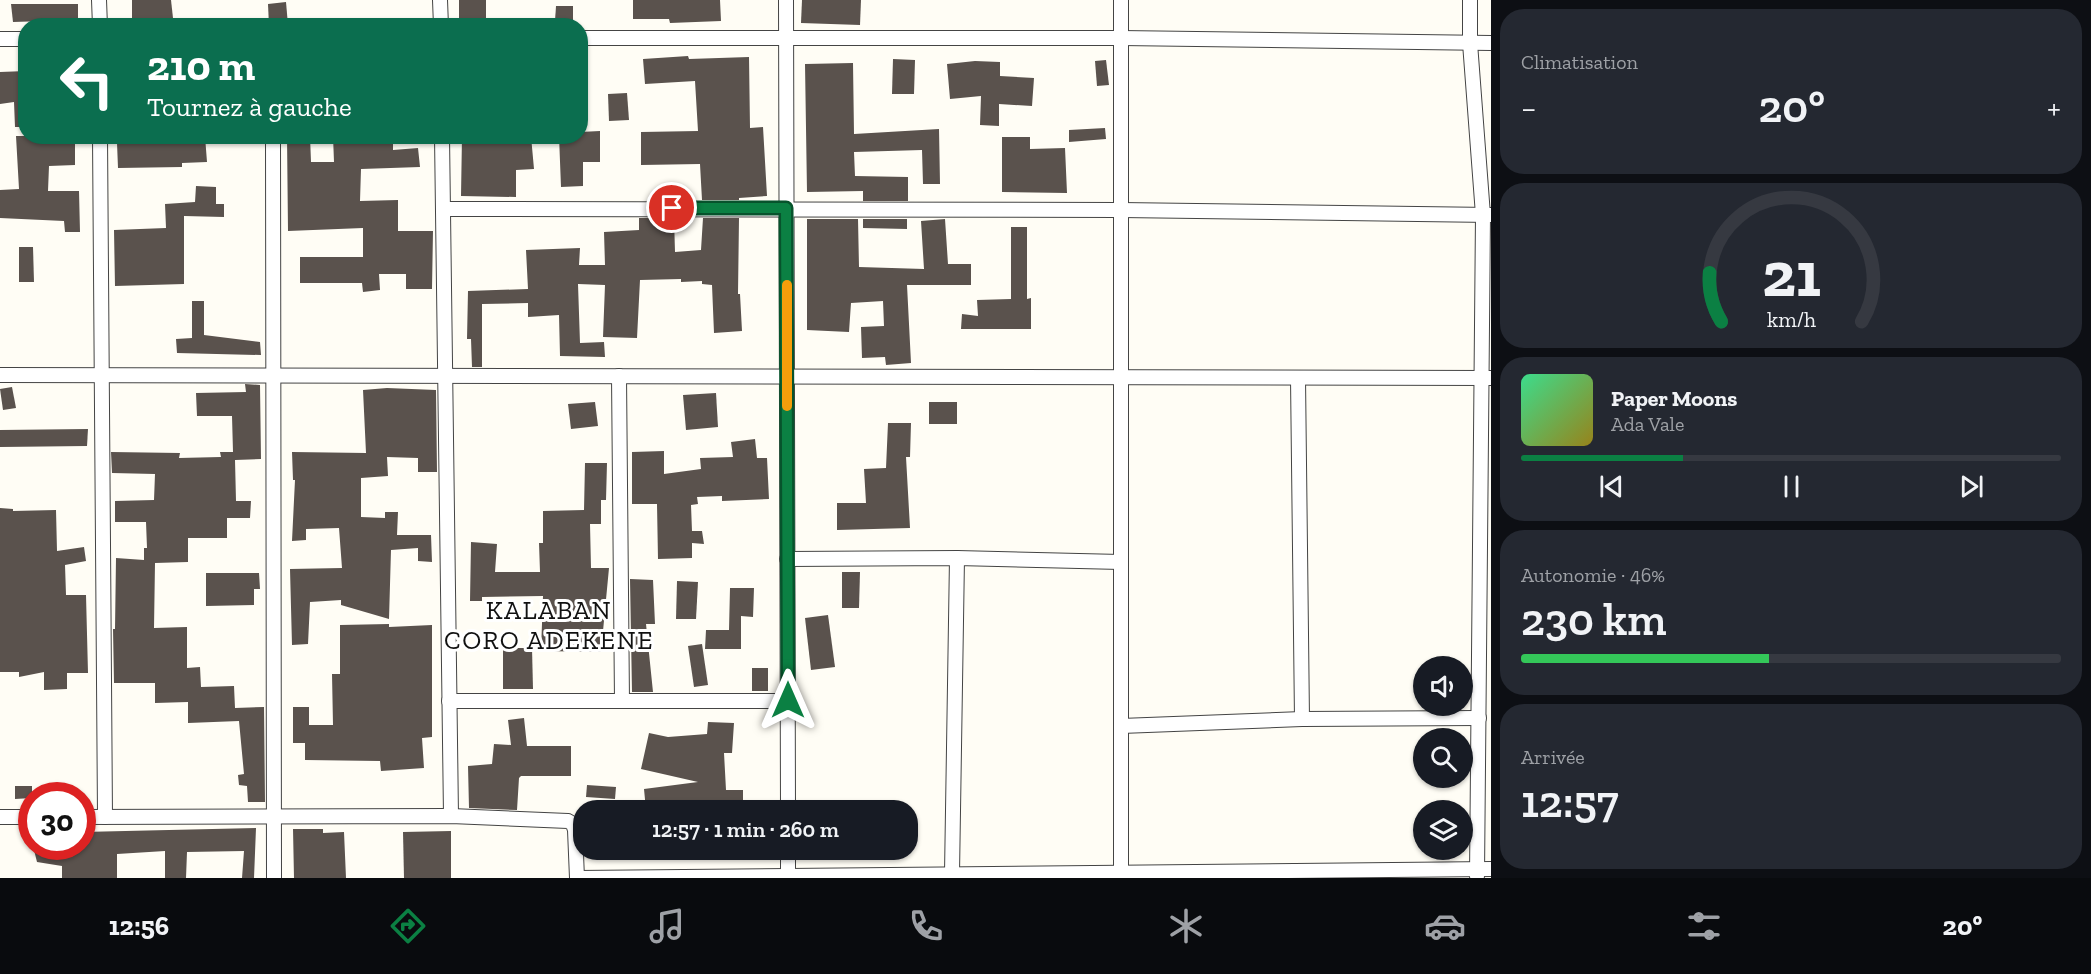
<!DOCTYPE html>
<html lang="fr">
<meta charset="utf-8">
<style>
:root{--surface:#171b24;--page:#242831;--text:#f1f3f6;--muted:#9ea1a6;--line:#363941;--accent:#0b8043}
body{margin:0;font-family:"Zilla Slab",serif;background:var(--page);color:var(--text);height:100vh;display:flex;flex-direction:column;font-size:22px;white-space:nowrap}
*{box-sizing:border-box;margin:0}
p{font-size:20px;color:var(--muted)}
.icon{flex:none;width:33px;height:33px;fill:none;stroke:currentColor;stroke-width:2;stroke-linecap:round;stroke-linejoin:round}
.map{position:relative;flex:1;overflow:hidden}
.details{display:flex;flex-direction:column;gap:9px;padding:9px;background:#0d0f14;width:600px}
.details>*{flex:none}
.banner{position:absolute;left:18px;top:18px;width:570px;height:126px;border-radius:24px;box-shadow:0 2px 4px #0004;background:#0b6e4f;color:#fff;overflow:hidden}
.controls{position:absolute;left:1413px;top:656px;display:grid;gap:12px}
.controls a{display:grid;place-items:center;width:60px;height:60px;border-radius:50%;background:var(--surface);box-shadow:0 2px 4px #0004;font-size:30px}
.speed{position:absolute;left:18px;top:782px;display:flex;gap:12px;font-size:30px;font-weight:700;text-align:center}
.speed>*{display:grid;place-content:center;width:78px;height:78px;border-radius:50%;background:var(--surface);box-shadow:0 2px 4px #0004;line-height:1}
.speed .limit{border:9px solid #d22;background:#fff;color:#111}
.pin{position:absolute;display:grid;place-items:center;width:51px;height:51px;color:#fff;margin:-26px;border:3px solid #fff;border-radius:50%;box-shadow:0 2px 6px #0007}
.me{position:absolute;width:66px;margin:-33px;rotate:0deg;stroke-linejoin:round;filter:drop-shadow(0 0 4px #0008)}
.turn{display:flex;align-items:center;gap:21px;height:126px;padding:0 30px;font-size:27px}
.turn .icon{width:78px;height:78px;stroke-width:2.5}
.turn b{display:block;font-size:42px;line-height:51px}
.big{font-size:45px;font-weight:600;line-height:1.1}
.details .card{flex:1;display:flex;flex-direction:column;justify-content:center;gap:9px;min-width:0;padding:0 21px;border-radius:24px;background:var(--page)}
.details .dial{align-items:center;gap:0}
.dial svg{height:156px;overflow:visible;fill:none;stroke:var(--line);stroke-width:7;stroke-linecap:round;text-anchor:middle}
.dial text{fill:var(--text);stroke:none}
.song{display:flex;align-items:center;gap:18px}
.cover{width:72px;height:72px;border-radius:9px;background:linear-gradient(135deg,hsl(150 70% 55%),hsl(50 70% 35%))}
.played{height:6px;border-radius:3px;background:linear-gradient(90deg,var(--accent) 30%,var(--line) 30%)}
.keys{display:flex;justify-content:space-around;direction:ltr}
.heat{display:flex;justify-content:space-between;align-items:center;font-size:33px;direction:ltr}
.charge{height:9px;border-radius:4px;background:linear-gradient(90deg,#34c759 46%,var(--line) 0)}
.trip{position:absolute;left:573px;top:800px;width:345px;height:60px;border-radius:24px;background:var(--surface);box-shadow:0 2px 4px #0004;font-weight:600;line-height:60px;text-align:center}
.tab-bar{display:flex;height:96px;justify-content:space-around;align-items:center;background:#090b0e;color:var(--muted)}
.tab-bar .icon{width:42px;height:42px}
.tab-bar .selected{color:var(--accent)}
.tab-bar b{font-size:27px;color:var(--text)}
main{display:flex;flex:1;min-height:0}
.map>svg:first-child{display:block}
.building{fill:#5a524d}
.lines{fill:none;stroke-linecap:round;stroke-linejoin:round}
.minor-casing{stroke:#444;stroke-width:16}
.minor{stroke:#fff;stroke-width:14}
.route-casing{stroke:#07532c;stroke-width:15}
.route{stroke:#0b8043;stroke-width:10}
.slow{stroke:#f59e0b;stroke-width:10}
.labels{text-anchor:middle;stroke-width:6;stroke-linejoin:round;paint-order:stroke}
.quarter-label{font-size:26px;letter-spacing:1.5px;fill:#111;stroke:#fff}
</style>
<main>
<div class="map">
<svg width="1491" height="878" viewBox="0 0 1491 878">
<rect width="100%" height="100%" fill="#fffdf5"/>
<g class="building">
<polygon points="132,0 171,0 173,18 132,19"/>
<polygon points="459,0 486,0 486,20 459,21"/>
<polygon points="633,0 720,0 721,21 670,23 669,19 633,19"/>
<polygon points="802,0 861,0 860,25 801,23"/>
<polygon points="286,2 288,25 269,26 268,4"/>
<polygon points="11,4 78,4 78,20 13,22"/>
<polygon points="556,6 573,6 573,21 555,21"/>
<polygon points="688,56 689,59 749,57 750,128 763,127 767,196 739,198 739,200 702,200 700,164 641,165 641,132 698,131 695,81 645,84 643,59"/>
<polygon points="893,59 915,60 914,94 892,94"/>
<polygon points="1106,60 1109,85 1097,86 1095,61"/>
<polygon points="975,61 1000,62 1000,76 1034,78 1032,106 999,104 999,126 980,125 981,96 950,99 947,64"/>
<polygon points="853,63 854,134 939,129 940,184 923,184 922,150 854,152 855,176 908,177 908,201 863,201 863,191 807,192 805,64"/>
<polygon points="26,71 26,127 15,127 14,102 0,104 0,72"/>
<polygon points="627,93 629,120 609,121 608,94"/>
<polygon points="1105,128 1106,139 1069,142 1069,130"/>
<polygon points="600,131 600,162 583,162 583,186 561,187 559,136 580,136 580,132"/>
<polygon points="16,136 39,136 39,142 75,142 75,165 49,166 48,191 79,191 80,232 65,232 64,221 0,218 0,190 19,189"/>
<polygon points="141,136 205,136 207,162 182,163 182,167 118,168 117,143 141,141"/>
<polygon points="287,136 310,136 311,162 334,162 333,136 393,136 393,150 418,148 420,167 361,169 360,201 398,200 398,231 433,231 432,289 406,289 406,274 379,274 380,290 363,292 362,283 300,283 300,257 363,257 363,228 288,231"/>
<polygon points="462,136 531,136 534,169 516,170 516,197 461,196"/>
<polygon points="1002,137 1030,137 1030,149 1065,148 1067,193 1002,192"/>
<polygon points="196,186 216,187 216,204 224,204 224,217 184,216 184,284 115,286 114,230 166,228 165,204 195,202"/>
<polygon points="639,218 674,218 675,252 701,250 703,218 739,218 738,294 740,294 742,331 714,333 712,285 702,284 702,281 681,282 681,279 640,280 637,338 603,337 605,285 578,284 580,343 604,342 605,357 560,356 559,315 528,317 528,303 482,304 482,367 472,367 471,339 467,339 468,291 528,289 526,250 580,248 579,265 605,265 604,232 639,230"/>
<polygon points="807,219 858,219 859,267 924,269 921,221 945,219 948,264 971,264 971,285 907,285 911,363 886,365 885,357 862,358 861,327 884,326 883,301 851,303 849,332 807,330"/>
<polygon points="863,219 907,219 907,229 863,228"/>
<polygon points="1011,227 1027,227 1027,299 1031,298 1031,329 961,329 962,314 978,316 977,300 1011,299"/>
<polygon points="19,247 33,247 34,282 19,282"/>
<polygon points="192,301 204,301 204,335 260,342 261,355 177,353 176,339 192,338"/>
<polygon points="245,384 260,385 261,459 235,460 236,501 251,501 250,518 227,518 227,538 188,538 188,562 155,563 154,628 187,627 187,668 200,667 201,687 234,686 235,708 264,707 265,802 248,802 247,786 239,785 238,775 244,774 239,721 188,723 188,702 155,703 155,683 114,683 113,629 115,629 116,558 144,560 144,548 147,548 146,522 115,522 115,501 154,500 155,474 112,473 111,452 180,453 179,458 221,457 220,452 233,452 232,416 197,416 196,393 246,392"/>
<polygon points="12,387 16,408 3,410 0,389"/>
<polygon points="387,388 436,390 437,472 418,472 418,458 387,457 388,476 361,478 361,517 385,518 385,512 398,512 397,535 431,535 432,562 418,561 418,548 391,550 389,619 341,605 341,600 310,602 308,644 292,645 290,569 342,568 339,528 306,529 306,540 292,541 295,480 293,480 292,452 366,453 363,390"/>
<polygon points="716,393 718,427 686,430 683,395"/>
<polygon points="595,402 598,426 571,429 568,404"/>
<rect x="929" y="402" width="28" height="22"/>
<polygon points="888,423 911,423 910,457 906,457 910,528 837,530 837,503 866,503 864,469 886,468"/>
<polygon points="88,429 87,446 0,447 0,430"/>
<polygon points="755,439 757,458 767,458 769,499 722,501 722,496 697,497 698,504 691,505 692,531 702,531 704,544 692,543 692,558 658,559 657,504 632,504 632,452 664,451 664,474 701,469 700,458 733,457 731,442"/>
<polygon points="585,463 607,463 606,500 601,500 601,524 590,524 591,568 609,568 601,652 541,651 543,596 482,597 482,601 470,601 471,542 497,544 495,572 540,572 539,543 543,543 543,511 584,510"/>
<polygon points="0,508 13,509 13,511 56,510 57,551 84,547 86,561 65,565 66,595 86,595 88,673 67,673 67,689 44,690 44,672 19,677 19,672 0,672"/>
<polygon points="842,572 860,572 859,608 842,608"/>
<polygon points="206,573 259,573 260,589 254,589 254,605 206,606"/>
<polygon points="630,579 653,580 655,624 646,624 653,692 632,692"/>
<polygon points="677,581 698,582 696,619 676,619"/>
<polygon points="730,588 754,588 753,617 741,616 741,649 705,649 706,630 729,630"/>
<polygon points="828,615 835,667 811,670 805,618"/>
<polygon points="389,624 389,627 432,625 432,737 422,738 424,768 381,771 380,761 305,760 305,743 293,743 293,707 309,707 309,725 333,725 332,674 340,674 340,625"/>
<polygon points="702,644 708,685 694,687 688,646"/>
<polygon points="503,648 532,648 533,689 503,689"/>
<rect x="752" y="668" width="16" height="23"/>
<polygon points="524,718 527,746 571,746 571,776 521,776 519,778 517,810 469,808 468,766 492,764 494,744 511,745 508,720"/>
<polygon points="708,722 734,723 732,753 724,753 726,790 743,790 743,810 646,810 644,789 698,782 641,769 649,733 668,737 707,734"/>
<polygon points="587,785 616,787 615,799 586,797"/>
<polygon points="15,786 32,786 32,798 15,799"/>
<polygon points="256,828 254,878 242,878 244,851 187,852 186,878 165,878 165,851 117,854 117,878 62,878 62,866 37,862 33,846 82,846 82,832"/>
<polygon points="293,829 323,829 323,833 344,832 346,878 294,878"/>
<polygon points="451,831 451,878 404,878 403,832"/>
</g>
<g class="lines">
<g class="minor-casing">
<g id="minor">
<polyline points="99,0 100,26"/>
<polyline points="440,0 441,26"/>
<polyline points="786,0 788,810"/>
<polyline points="1121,0 1121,878"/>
<polyline points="1470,0 1470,43 1483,215 1477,876"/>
<polyline points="580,38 1121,38 1491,43"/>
<polyline points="0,39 26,39"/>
<polyline points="100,136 105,817"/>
<polyline points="273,136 274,878"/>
<polyline points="442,136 451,816"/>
<polyline points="443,209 1121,210 1491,215"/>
<polyline points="0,375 1491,378"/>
<polyline points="619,376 622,701"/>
<polyline points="1298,378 1302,719"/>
<polyline points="787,559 957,558 1121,562"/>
<polyline points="449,701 788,701"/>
<polyline points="1121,726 1302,719 1479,718"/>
<polyline points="0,817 32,817"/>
<polyline points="82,817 451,816 568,821 573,824 575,830 577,878"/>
<polyline points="788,849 788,878"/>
<polyline points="952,874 957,558"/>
<polyline points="577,878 1491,869"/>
</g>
</g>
<use href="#minor" class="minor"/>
</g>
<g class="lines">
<g class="route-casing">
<polyline id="route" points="672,208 786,208 788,700"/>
</g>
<use href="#route" class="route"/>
<polyline class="slow" points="787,285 787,406"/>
</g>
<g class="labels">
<g class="quarter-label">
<text x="549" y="619">KALABAN<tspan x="549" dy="30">CORO ADEKENE</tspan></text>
</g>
</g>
</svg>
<div class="controls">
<a><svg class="icon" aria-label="sound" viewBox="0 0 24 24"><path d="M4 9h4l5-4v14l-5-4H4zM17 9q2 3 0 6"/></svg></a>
<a><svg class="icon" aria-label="search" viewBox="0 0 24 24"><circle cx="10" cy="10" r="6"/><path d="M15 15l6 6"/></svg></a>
<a><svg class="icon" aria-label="layers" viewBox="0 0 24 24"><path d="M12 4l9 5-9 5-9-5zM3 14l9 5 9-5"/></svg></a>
</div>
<div class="speed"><div class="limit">30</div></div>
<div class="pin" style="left:672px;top:208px;background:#d93025"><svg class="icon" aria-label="arrive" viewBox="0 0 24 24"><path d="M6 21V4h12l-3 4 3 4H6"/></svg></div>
<svg class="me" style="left:788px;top:700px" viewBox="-20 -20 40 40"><path d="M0-17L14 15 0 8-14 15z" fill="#0b8043" stroke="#fff" stroke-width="4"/></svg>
<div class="trip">12:57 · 1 min · 260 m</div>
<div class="banner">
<div class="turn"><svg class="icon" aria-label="left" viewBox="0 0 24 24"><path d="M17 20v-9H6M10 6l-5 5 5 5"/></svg><div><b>210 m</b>Tournez à gauche</div></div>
</div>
</div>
<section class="details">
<div class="card"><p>Climatisation</p>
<div class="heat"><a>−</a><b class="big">20°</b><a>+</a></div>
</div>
<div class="card dial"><svg viewBox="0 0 100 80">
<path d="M14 69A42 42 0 1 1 86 69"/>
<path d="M14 69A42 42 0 0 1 8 44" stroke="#0b8043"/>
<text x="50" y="56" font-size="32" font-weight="700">21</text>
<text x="50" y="72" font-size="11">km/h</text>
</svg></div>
<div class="card">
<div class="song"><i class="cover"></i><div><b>Paper Moons</b><p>Ada Vale</p></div></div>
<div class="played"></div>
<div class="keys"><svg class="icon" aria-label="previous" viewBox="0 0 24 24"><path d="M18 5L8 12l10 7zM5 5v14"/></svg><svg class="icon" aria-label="pause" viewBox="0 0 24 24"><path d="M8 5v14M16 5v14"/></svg><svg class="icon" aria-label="next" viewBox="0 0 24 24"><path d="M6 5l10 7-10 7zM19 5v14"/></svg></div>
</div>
<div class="card"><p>Autonomie · 46%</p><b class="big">230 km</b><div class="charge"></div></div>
<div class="card"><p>Arrivée</p><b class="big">12:57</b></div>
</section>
</main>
<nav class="tab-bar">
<b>12:56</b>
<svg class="icon selected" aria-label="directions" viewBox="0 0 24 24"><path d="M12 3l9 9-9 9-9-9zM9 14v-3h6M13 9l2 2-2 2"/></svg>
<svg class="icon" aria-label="music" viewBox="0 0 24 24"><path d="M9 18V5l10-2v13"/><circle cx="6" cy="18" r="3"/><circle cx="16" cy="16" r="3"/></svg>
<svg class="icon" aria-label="phone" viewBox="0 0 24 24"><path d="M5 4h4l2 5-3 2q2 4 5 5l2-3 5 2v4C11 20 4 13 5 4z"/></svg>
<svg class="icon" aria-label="climate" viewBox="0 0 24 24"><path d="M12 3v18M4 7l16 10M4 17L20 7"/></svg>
<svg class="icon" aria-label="car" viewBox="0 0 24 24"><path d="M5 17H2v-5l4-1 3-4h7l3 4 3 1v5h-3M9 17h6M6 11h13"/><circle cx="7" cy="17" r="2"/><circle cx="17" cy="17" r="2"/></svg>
<svg class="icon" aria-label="filters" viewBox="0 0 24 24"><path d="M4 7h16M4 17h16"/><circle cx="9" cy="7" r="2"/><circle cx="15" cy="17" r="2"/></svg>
<b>20°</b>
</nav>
